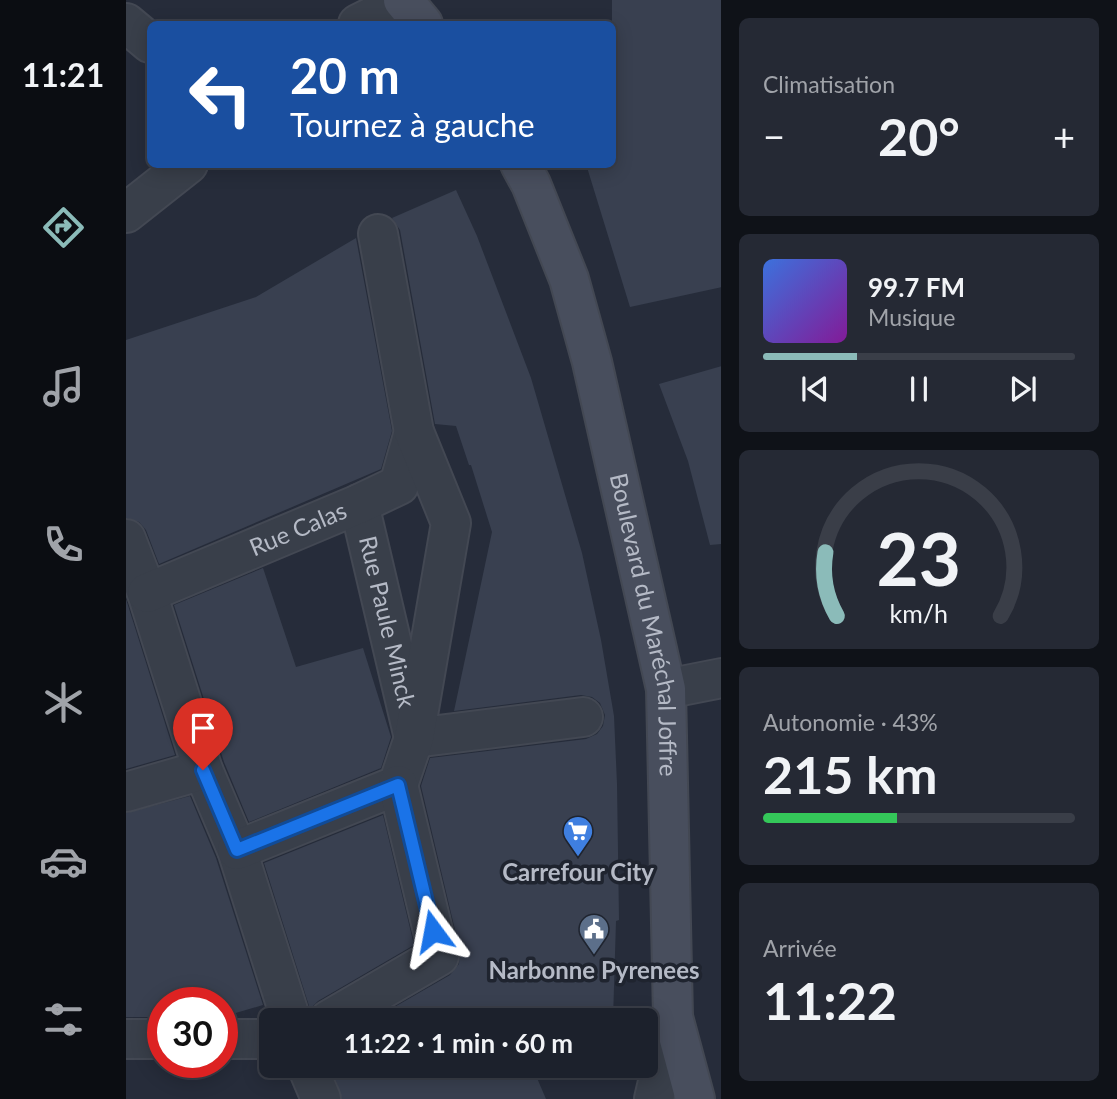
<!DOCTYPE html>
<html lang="fr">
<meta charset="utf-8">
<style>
:root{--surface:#1c212c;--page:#252934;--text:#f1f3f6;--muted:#a0a3a9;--line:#3a3e48;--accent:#8bbbb9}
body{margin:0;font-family:Lato,sans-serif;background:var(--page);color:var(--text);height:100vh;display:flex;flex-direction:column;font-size:26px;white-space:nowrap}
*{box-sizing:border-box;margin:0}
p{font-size:23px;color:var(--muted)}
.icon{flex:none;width:38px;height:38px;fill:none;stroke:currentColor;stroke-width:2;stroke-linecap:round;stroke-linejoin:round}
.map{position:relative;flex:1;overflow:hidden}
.panel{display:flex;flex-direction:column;gap:18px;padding:18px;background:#0f1218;width:396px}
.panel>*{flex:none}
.hud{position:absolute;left:21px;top:21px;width:469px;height:147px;border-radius:10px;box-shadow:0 4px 18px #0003,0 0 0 2px var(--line);background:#1a4fa0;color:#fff;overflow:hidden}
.speed{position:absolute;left:21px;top:987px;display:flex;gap:14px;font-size:35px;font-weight:700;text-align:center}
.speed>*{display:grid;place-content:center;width:91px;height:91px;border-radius:50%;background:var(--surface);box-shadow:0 4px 18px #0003,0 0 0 2px var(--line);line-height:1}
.speed .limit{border:10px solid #d22;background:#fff;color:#111}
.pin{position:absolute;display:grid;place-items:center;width:60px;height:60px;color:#fff;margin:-72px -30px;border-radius:50% 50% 50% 0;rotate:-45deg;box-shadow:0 0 7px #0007}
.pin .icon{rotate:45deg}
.me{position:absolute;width:77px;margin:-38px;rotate:347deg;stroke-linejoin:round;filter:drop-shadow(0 0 5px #0008)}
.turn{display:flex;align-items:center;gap:24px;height:147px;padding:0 28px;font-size:32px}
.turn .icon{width:91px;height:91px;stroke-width:2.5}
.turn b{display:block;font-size:49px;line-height:60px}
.big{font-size:52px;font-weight:700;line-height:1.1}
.panel .widget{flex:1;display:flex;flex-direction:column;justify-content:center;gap:10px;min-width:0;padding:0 24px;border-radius:10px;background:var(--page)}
.panel .dial{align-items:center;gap:0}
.dial svg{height:182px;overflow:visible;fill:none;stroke:var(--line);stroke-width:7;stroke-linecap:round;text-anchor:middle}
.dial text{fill:var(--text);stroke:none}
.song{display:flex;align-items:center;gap:21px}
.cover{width:84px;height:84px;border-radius:10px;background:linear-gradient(135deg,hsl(220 70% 55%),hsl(290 70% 35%))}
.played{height:7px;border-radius:4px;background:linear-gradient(90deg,var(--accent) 30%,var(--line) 30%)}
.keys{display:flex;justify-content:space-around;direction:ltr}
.heat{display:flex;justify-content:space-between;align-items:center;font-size:38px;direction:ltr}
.charge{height:10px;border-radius:5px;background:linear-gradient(90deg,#34c759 43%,var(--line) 0)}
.trip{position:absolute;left:133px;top:1008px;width:399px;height:70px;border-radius:10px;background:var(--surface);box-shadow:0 4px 18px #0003,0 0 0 2px var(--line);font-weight:700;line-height:70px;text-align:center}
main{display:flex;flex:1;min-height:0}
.tab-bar{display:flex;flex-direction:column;width:126px;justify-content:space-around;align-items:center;background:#0b0d12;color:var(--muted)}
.tab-bar .icon{width:49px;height:49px}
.tab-bar .on{color:var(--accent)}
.tab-bar b{font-size:32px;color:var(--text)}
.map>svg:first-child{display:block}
.building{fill:#394050}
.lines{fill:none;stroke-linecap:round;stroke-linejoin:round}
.street-casing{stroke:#434853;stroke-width:42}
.secondary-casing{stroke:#434853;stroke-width:42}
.street{stroke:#393f4a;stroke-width:38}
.secondary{stroke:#484e5d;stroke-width:38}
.route-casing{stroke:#114b97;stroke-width:18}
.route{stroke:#1a73e8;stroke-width:12}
.labels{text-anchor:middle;stroke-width:7;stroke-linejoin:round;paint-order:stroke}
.street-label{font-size:24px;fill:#b5bac6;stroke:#1f242f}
.poi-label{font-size:24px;font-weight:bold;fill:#b5bac6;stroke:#1f242f}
</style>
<main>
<nav class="tab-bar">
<b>11:21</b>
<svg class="icon on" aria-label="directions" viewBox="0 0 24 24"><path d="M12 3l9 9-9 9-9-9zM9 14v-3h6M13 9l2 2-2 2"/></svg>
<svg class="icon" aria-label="music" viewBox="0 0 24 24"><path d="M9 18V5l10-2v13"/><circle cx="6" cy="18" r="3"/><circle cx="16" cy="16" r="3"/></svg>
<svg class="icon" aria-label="phone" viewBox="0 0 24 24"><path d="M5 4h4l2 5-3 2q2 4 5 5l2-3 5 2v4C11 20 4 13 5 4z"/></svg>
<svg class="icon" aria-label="climate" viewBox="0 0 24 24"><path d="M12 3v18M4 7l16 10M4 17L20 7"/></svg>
<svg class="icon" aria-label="car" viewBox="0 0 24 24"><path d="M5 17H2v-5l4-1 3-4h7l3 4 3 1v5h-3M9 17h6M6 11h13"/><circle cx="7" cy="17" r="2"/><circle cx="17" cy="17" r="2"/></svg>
<svg class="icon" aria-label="filters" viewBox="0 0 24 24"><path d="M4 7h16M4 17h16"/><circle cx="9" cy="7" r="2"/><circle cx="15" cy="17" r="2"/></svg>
</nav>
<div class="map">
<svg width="596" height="1099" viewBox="0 0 596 1099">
<rect width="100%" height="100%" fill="#262c3a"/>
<g class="building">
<polygon points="486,0 596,0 596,287 504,307 460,164 486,164"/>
<polygon points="330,190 351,236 405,378 456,553 475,640 488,716 491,784 493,920 490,921 487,1020 246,1020 324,975 333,964 334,951 295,786 304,758 460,739 471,734 477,726 479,715 474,703 466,697 455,695 328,711 366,532 345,465 343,465 330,426 309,424 274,230 266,218"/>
<polygon points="230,238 266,431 255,469 33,564 20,530 13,522 0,518 0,340 130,297"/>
<polygon points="596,366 596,544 584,545 562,461 533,384"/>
<polygon points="137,568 170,667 237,648 265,737 255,768 123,822 98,762 48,605"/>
<polygon points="0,599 49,755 0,769"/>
<polygon points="64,796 90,858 137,1005 96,1017 96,999 85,1003 37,1003 37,1017 0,1017 0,813"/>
<polygon points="257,815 288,945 192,1001 184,1009 138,863"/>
<polygon points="205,1066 486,1066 485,1076 411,1078 420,1099 216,1099"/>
</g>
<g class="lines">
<g class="street-casing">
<g id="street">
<polyline points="0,23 24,43"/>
<polyline points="232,24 278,1"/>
<polyline points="0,213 62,164"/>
<path id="s1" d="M 233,504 L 288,738 L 457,717"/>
<polyline points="0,539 21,593 77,770 111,850 165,1020"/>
<path id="s2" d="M 21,593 L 233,504 L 273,485 L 288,432"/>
<polyline points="540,689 596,678"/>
<polyline points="0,792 77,770"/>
<polyline points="111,850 272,785 288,738 325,523 288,432 252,234"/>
<polyline points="203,1020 313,956 272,785"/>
<polyline points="0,1039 37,1039"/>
<polyline points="96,1039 145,1039"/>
<polyline points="181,1066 195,1099"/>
<polyline points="528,1099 547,1017"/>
</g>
</g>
<g class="secondary-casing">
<g id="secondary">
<polyline points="277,0 297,24"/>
<path id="s3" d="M 394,164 L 405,184 L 443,279 L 466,362 L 540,689 L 547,1017 L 569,1099"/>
</g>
</g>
<use href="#street" class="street"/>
<use href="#secondary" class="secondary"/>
</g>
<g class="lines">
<g class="route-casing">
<polyline id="route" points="77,770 111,850 272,785 307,931"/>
</g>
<use href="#route" class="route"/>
</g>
<defs>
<g id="supermarket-pin" transform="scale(1.575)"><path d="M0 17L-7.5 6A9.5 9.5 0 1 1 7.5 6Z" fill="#3f7fe0" stroke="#1f242f"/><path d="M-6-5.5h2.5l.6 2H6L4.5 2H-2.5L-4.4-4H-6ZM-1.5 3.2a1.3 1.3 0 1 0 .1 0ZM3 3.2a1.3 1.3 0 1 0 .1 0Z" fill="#fff"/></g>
<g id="civic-pin" transform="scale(1.575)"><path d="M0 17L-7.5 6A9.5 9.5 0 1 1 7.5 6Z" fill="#5c6f8a" stroke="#1f242f"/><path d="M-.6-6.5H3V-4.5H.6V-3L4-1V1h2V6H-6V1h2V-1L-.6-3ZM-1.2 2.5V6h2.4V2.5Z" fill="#fff"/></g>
</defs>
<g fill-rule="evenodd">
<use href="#supermarket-pin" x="452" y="831"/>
<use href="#civic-pin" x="468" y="929"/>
</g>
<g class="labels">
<g class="street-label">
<text dy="8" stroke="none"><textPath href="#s2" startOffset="164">Rue Calas</textPath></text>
<text dy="8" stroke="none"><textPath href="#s1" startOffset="121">Rue Paule Minck</textPath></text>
<text dy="8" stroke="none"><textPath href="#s3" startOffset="480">Boulevard du Maréchal Joffre</textPath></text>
</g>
<g class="poi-label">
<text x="452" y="881">Carrefour City</text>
<text x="468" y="979">Narbonne Pyrenees</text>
</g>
</g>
</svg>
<div class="speed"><div class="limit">30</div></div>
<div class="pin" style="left:77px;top:770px;background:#d93025"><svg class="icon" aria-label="arrive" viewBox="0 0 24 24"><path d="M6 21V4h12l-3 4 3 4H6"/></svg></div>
<svg class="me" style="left:307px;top:931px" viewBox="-20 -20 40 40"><path d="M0-17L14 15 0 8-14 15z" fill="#1a73e8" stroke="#fff" stroke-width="4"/></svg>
<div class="trip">11:22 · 1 min · 60 m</div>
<div class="hud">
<div class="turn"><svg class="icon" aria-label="left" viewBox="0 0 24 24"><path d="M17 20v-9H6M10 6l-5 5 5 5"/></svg><div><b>20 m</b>Tournez à gauche</div></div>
</div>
</div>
<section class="panel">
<div class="widget"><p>Climatisation</p>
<div class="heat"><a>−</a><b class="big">20°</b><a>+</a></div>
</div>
<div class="widget">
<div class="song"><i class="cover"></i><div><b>99.7 FM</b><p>Musique</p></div></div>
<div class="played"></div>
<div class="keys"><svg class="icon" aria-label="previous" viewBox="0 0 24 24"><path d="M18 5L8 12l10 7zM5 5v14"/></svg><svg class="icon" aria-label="pause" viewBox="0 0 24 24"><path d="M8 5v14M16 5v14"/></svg><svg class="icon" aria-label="next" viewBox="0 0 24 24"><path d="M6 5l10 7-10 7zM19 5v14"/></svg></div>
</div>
<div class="widget dial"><svg viewBox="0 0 100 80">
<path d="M14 69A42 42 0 1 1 86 69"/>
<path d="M14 69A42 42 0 0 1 9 41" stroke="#8bbbb9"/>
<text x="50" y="56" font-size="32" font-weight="700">23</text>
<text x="50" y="72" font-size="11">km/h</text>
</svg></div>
<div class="widget"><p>Autonomie · 43%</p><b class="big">215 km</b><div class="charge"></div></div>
<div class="widget"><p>Arrivée</p><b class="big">11:22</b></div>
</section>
</main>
